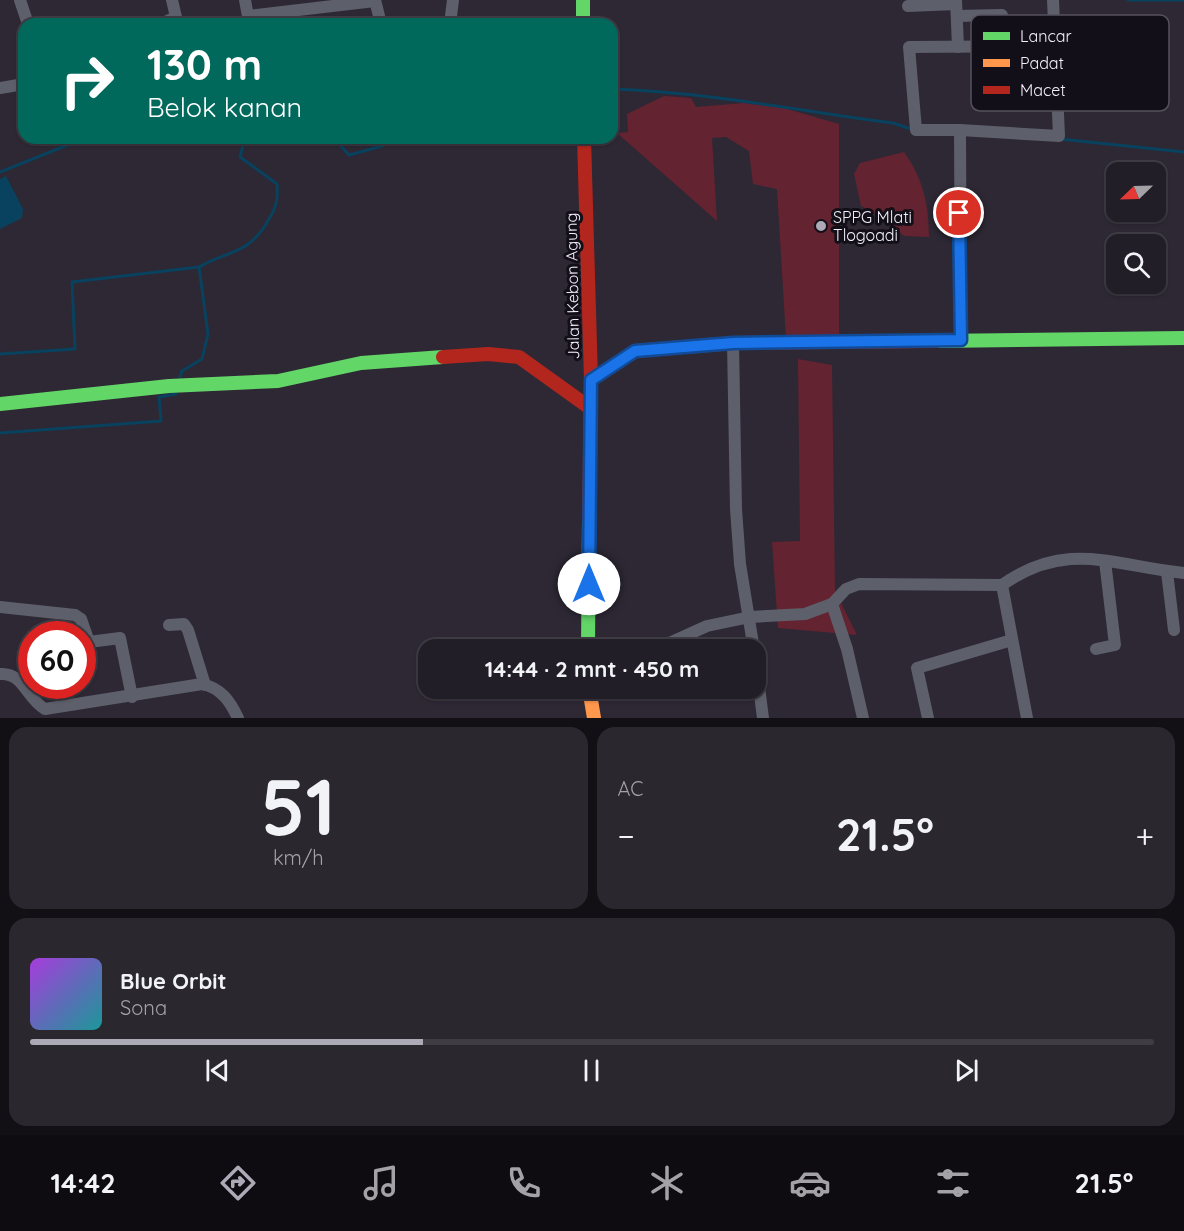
<!DOCTYPE html>
<html lang="id">
<meta charset="utf-8">
<style>
:root{--surface:#221e27;--page:#2a272f;--text:#f1f3f6;--muted:#a2a2a7;--line:#3f3c44;--accent:#aea9b7}
body{margin:0;font-family:Quicksand,sans-serif;background:var(--page);color:var(--text);height:100vh;display:flex;flex-direction:column;font-size:22px;white-space:nowrap}
*{box-sizing:border-box;margin:0}
p{font-size:20px;color:var(--muted)}
.icon{flex:none;width:33px;height:33px;fill:none;stroke:currentColor;stroke-width:2;stroke-linecap:round;stroke-linejoin:round}
.map{position:relative;height:718px;overflow:hidden}
.side{display:flex;flex-direction:column;gap:9px;padding:9px;background:#131015;flex:1}
.side>*{flex:none}
.banner{position:absolute;left:18px;top:18px;width:600px;height:126px;border-radius:18px;box-shadow:0 2px 4px #0004,0 0 0 2px var(--line);background:#00695c;color:#fff;overflow:hidden}
.needle{width:39px;rotate:247deg}
.buttons{position:absolute;left:1106px;top:162px;display:grid;gap:12px}
.buttons a{display:grid;place-items:center;width:60px;height:60px;border-radius:12px;background:var(--surface);box-shadow:0 2px 4px #0004,0 0 0 2px var(--line);font-size:30px}
.speed{position:absolute;left:18px;top:621px;display:flex;gap:12px;font-size:30px;font-weight:700;text-align:center}
.speed>*{display:grid;place-content:center;width:78px;height:78px;border-radius:50%;background:var(--surface);box-shadow:0 2px 4px #0004,0 0 0 2px var(--line);line-height:1}
.speed .limit{border:9px solid #d22;background:#fff;color:#111}
.pin{position:absolute;display:grid;place-items:center;width:51px;height:51px;color:#fff;margin:-26px;border:3px solid #fff;border-radius:50%;box-shadow:0 2px 6px #0007}
.me{position:absolute;width:66px;margin:-33px;rotate:0deg;stroke-linejoin:round;filter:drop-shadow(0 0 4px #0008)}
.turn{display:flex;align-items:center;gap:21px;height:126px;padding:0 30px;font-size:27px}
.turn .icon{width:78px;height:78px;stroke-width:2.5}
.turn b{display:block;font-size:42px;line-height:51px}
.big{font-size:45px;font-weight:700;line-height:1.1}
.side .widget{flex:1;display:flex;flex-direction:column;justify-content:center;gap:9px;min-width:0;padding:0 21px;border-radius:18px;background:var(--page)}
.side .dial{align-items:center;gap:0}
.dial b{font-size:78px;line-height:1}
.song{display:flex;align-items:center;gap:18px}
.cover{width:72px;height:72px;border-radius:9px;background:linear-gradient(135deg,hsl(280 70% 55%),hsl(180 70% 35%))}
.played{height:6px;border-radius:3px;background:linear-gradient(90deg,var(--accent) 35%,var(--line) 35%)}
.keys{display:flex;justify-content:space-around;direction:ltr}
.heat{display:flex;justify-content:space-between;align-items:center;font-size:33px;direction:ltr}
.side .tiles{flex:1;display:grid;gap:9px;grid-template-columns:1fr 1fr}
.widget:last-child{grid-column:span 2}
.trip{position:absolute;left:418px;top:639px;width:348px;height:60px;border-radius:18px;background:var(--surface);box-shadow:0 2px 4px #0004,0 0 0 2px var(--line);font-weight:700;line-height:60px;text-align:center}
.tab-bar{display:flex;height:96px;justify-content:space-around;align-items:center;background:#0e0c10;color:var(--muted)}
.tab-bar .icon{width:42px;height:42px}
.tab-bar .current{color:var(--accent)}
.tab-bar b{font-size:27px;color:var(--text)}
.map>svg:first-child{display:block}
.green{fill:#642331}
.water{fill:#08425e}
.lines{fill:none;stroke-linecap:round;stroke-linejoin:round}
.stream{stroke:#08425e;stroke-width:3}
.street{stroke:#5d5f6b;stroke-width:12}
.fast{stroke:#63d668;stroke-width:14}
.slow{stroke:#ff974d;stroke-width:14}
.jam{stroke:#b3261e;stroke-width:14}
.route-casing{stroke:#114b97;stroke-width:15}
.route{stroke:#1a73e8;stroke-width:10}
.poi-dot{fill:#aea9b7;stroke:#130f18;stroke-width:2}
.labels{text-anchor:middle;stroke-width:6;stroke-linejoin:round;paint-order:stroke}
.poi-label{font-size:16px;fill:#f4effd;stroke:#130f18;text-anchor:start}
.street-label{font-size:16px;fill:#f4effd;stroke:#130f18}
.key{fill:#130f18;stroke:#56525d;stroke-width:1.5}
.key-label{font-size:16px;fill:#f4effd}
</style>
<div class="map">
<svg width="1184" height="718" viewBox="0 0 1184 718">
<rect width="100%" height="100%" fill="#2d2834"/>
<g class="green">
<polygon points="664,96 691,98 696,107 744,103 784,108 839,124 839,340 786,338 777,189 753,184 749,151 726,137 712,138 717,221 617,133 628,132 627,114"/>
<path d="M 904,152 C 923,179 929,204 929,237 L 904,236 L 877,214 L 861,206 L 854,174 L 860,163 Z"/>
<polygon points="798,359 832,365 835,591 857,635 778,628 772,542 800,541"/>
</g>
<polygon class="water" points="6,176 23,209 22,218 0,229 0,179"/>
<g class="lines">
<g class="stream">
<polyline points="1128,0 1184,0"/>
<path d="M 612,89 C 706,92 800,111 893,123 L 911,129"/>
<polyline points="334,138 349,155 382,146 392,138"/>
<polyline points="1060,139 1184,152"/>
<polyline points="0,172 85,138"/>
<polyline points="0,354 75,349 72,282 199,267"/>
<path d="M 180,377 L 182,371 L 202,359 L 208,334 L 199,267 C 231,249 249,255 269,219 C 277,206 278,199 277,184 L 240,157 L 245,138"/>
<polyline points="0,433 161,421 159,397 176,394"/>
</g>
<g class="street">
<polyline points="20,0 28,24"/>
<polyline points="245,0 249,22"/>
<polyline points="375,0 381,24"/>
<polyline points="956,0 958,47"/>
<polyline points="1053,0 1055,46"/>
<polyline points="908,6 956,4"/>
<polyline points="248,16 375,1"/>
<polyline points="957,16 1002,15"/>
<polyline points="161,24 176,17 172,0"/>
<polyline points="450,24 453,0"/>
<polygon points="1055,46 1059,136 960,130 916,130 909,47"/>
<polyline points="0,88 24,84"/>
<polyline points="960,130 961,340"/>
<polyline points="733,343 736,509 740,564 754,650"/>
<polyline points="1167,572 1174,630"/>
<path d="M 1002,585 C 1068,539 1113,566 1184,573"/>
<polyline points="1002,585 1027,718"/>
<polyline points="832,604 847,649 863,718"/>
<polyline points="0,607 75,615 81,619 89,642 120,638 132,697"/>
<polyline points="169,625 184,624 188,630 205,685"/>
<polyline points="1096,649 1115,645 1105,561"/>
<polyline points="654,650 707,626 750,617 805,614 832,604 846,589 859,584 1002,585"/>
<polyline points="756,664 763,718"/>
<path d="M 0,674 C 23,672 27,699 45,709 L 202,684 C 221,688 230,701 238,718"/>
<polyline points="928,718 917,668 1012,640"/>
</g>
<g class="fast">
<polyline points="583,0 583,24"/>
<polyline points="936,341 1184,338"/>
<polyline points="0,404 169,386 278,381 361,363 443,357"/>
<polyline points="588,650 589,519"/>
</g>
<polyline class="slow" points="589,688 594,718"/>
<g class="jam">
<polyline points="584,138 591,380 589,519"/>
<polyline points="443,357 488,354 519,357 590,408"/>
<polyline points="591,380 635,351 733,343 936,341"/>
</g>
</g>
<g class="lines">
<g class="route-casing">
<polyline id="route" points="589,584 591,380 635,351 733,343 961,340 959,213"/>
</g>
<use href="#route" class="route"/>
</g>
<circle class="poi-dot" cx="821" cy="226" r="6"/>
<g class="labels">
<g class="poi-label">
<text x="833" y="223">SPPG Mlati<tspan x="833" dy="18">Tlogoadi</tspan></text>
</g>
<g class="street-label">
<text transform="translate(572 286) rotate(-91)" y="6">Jalan Kebon Agung</text>
</g>
</g>
<rect x="971" y="15" width="198" height="96" rx="9" class="key"/>
<rect x="983" y="32" width="27" height="8" fill="#63d668"/>
<rect x="983" y="59" width="27" height="8" fill="#ff974d"/>
<rect x="983" y="86" width="27" height="8" fill="#b3261e"/>
<g class="key-label">
<text x="1020" y="42">Lancar</text>
<text x="1020" y="69">Padat</text>
<text x="1020" y="96">Macet</text>
</g>
</svg>
<div class="buttons">
<a><svg class="needle" viewBox="-14 -14 28 28"><path d="M0-13l5 13h-10z" fill="#e53935"/><path d="M0 13l5-13h-10z" fill="#a2a2a7"/></svg></a>
<a><svg class="icon" aria-label="search" viewBox="0 0 24 24"><circle cx="10" cy="10" r="6"/><path d="M15 15l6 6"/></svg></a>
</div>
<div class="speed"><div class="limit">60</div></div>
<div class="pin" style="left:959px;top:213px;background:#d93025"><svg class="icon" aria-label="arrive" viewBox="0 0 24 24"><path d="M6 21V4h12l-3 4 3 4H6"/></svg></div>
<svg class="me" style="left:589px;top:584px" viewBox="-20 -20 40 40"><circle r="19" fill="#fff"/><path d="M0-13L10 11 0 6-10 11z" fill="#1a73e8"/></svg>
<div class="trip">14:44 · 2 mnt · 450 m</div>
<div class="banner">
<div class="turn"><svg class="icon" aria-label="right" viewBox="0 0 24 24"><path d="M7 20v-9h11M14 6l5 5-5 5"/></svg><div><b>130 m</b>Belok kanan</div></div>
</div>
</div>
<section class="side">
<div class="tiles">
<div class="widget dial"><b>51</b><p>km/h</p></div>
<div class="widget"><p>AC</p>
<div class="heat"><a>−</a><b class="big">21.5°</b><a>+</a></div>
</div>
<div class="widget">
<div class="song"><i class="cover"></i><div><b>Blue Orbit</b><p>Sona</p></div></div>
<div class="played"></div>
<div class="keys"><svg class="icon" aria-label="previous" viewBox="0 0 24 24"><path d="M18 5L8 12l10 7zM5 5v14"/></svg><svg class="icon" aria-label="pause" viewBox="0 0 24 24"><path d="M8 5v14M16 5v14"/></svg><svg class="icon" aria-label="next" viewBox="0 0 24 24"><path d="M6 5l10 7-10 7zM19 5v14"/></svg></div>
</div>
</div>
</section>
<nav class="tab-bar">
<b>14:42</b>
<svg class="icon current" aria-label="directions" viewBox="0 0 24 24"><path d="M12 3l9 9-9 9-9-9zM9 14v-3h6M13 9l2 2-2 2"/></svg>
<svg class="icon" aria-label="music" viewBox="0 0 24 24"><path d="M9 18V5l10-2v13"/><circle cx="6" cy="18" r="3"/><circle cx="16" cy="16" r="3"/></svg>
<svg class="icon" aria-label="phone" viewBox="0 0 24 24"><path d="M5 4h4l2 5-3 2q2 4 5 5l2-3 5 2v4C11 20 4 13 5 4z"/></svg>
<svg class="icon" aria-label="climate" viewBox="0 0 24 24"><path d="M12 3v18M4 7l16 10M4 17L20 7"/></svg>
<svg class="icon" aria-label="car" viewBox="0 0 24 24"><path d="M5 17H2v-5l4-1 3-4h7l3 4 3 1v5h-3M9 17h6M6 11h13"/><circle cx="7" cy="17" r="2"/><circle cx="17" cy="17" r="2"/></svg>
<svg class="icon" aria-label="filters" viewBox="0 0 24 24"><path d="M4 7h16M4 17h16"/><circle cx="9" cy="7" r="2"/><circle cx="15" cy="17" r="2"/></svg>
<b>21.5°</b>
</nav>
